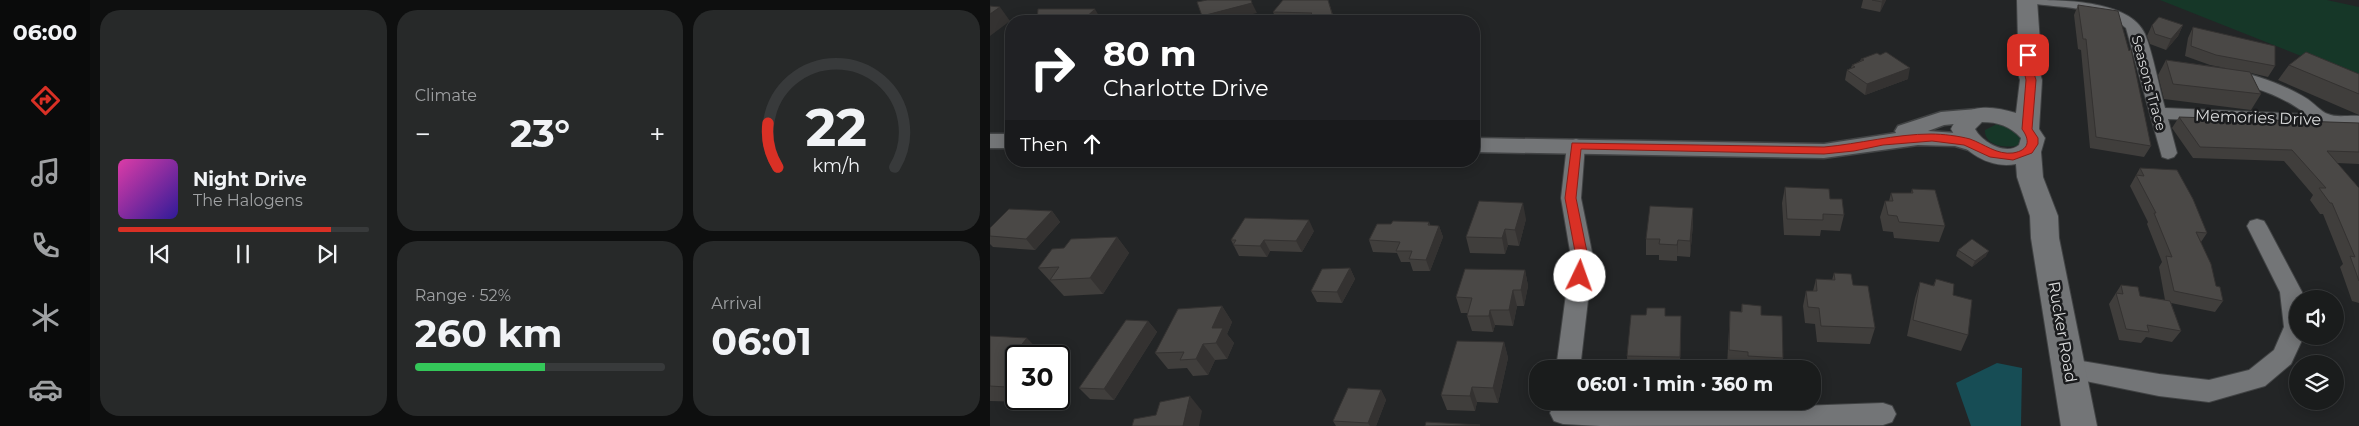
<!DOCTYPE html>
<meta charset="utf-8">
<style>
:root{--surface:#1a1c1c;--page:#272929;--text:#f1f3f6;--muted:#9fa1a3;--line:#383a3b;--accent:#d93025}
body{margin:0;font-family:Montserrat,sans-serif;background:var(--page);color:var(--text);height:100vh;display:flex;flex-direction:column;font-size:19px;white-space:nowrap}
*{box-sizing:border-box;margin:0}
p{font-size:16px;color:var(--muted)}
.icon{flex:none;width:28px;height:28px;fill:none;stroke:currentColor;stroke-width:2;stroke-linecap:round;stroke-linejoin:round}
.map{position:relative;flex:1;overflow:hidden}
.drawer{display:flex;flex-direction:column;gap:10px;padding:10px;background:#0e0f0f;width:900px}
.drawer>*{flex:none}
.banner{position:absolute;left:15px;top:15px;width:475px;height:152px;border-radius:20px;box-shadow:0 2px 12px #0003,0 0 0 1px var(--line);background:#202124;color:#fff;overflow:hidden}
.buttons{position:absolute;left:1299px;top:290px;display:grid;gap:10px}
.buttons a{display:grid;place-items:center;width:55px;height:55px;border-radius:50%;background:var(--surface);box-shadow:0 2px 12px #0003,0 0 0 1px var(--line);font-size:25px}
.speed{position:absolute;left:15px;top:345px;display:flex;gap:10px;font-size:25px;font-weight:700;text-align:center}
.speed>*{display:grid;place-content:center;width:65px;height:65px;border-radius:50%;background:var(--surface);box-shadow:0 2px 12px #0003,0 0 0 1px var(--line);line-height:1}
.speed .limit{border:2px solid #111;border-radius:8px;background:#fff;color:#111}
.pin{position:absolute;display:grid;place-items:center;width:42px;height:42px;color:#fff;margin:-21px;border-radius:10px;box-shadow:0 2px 8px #0006}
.me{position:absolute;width:55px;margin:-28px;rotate:3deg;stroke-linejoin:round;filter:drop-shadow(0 0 4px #0008)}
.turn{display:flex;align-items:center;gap:18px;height:105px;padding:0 15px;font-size:22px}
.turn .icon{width:65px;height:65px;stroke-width:2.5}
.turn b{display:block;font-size:35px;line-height:42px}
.then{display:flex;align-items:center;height:48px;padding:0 15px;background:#0003;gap:10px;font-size:19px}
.big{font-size:38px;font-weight:700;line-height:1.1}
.drawer .card{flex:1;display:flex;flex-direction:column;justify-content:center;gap:8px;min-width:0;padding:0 18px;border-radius:20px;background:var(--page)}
.drawer .dial{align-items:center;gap:0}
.dial svg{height:130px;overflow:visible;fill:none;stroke:var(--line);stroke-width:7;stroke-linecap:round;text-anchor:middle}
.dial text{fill:var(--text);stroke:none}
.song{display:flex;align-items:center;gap:15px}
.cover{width:60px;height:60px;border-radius:8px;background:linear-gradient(135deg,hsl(320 70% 55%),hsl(250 70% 35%))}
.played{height:5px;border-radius:2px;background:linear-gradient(90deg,var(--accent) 85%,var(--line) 85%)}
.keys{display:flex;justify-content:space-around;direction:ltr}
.heat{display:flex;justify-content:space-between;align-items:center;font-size:28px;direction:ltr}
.charge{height:8px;border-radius:4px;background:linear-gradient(90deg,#34c759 52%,var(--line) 0)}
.drawer .tiles{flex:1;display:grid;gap:10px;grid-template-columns:repeat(3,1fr)}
.card:first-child{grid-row:span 2}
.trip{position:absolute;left:539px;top:360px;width:292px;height:50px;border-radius:20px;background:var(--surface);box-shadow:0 2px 12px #0003,0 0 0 1px var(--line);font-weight:700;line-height:50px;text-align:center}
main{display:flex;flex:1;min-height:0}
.tabs{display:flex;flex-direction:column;width:90px;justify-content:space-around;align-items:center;background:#0a0b0b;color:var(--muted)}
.tabs .icon{width:35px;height:35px}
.tabs .selected{color:var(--accent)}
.tabs b{font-size:22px;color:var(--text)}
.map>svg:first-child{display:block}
.green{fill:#163728}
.water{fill:#174d55}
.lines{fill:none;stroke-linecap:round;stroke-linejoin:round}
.minor-casing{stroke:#414344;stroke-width:2}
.tertiary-casing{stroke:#414344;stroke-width:3}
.secondary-casing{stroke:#414344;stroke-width:2}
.minor{fill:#737577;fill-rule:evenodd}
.tertiary{fill:#737577;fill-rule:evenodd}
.secondary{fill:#737577;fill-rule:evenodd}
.wall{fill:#403e3c}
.shaded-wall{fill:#343231}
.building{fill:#4a4846;stroke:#343231}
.route{fill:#d93025;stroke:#8d1f18}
.labels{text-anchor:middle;stroke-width:5;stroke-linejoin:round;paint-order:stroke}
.far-street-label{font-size:14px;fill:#d9dadb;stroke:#1a1b1d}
.street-label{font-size:16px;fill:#d9dadb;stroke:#1a1b1d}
</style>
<main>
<nav class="tabs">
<b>06:00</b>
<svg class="icon selected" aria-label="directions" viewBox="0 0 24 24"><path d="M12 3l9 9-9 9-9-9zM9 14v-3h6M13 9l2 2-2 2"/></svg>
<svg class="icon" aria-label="music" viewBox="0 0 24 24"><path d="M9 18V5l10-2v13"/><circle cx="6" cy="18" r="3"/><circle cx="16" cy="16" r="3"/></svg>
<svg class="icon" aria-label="phone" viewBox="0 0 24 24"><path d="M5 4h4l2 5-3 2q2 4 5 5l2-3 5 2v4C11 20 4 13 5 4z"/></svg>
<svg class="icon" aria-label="climate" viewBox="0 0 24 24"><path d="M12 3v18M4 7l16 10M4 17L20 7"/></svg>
<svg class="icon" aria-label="car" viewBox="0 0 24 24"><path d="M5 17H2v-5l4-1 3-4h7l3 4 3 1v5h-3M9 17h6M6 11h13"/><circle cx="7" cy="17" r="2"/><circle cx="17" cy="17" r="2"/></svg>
</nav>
<section class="drawer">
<div class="tiles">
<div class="card">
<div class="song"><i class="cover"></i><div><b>Night Drive</b><p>The Halogens</p></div></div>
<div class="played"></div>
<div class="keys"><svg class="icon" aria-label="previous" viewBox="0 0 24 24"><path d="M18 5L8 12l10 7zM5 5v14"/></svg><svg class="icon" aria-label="pause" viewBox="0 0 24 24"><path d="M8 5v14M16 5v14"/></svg><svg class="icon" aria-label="next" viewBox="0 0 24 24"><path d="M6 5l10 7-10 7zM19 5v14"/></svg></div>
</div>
<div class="card"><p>Climate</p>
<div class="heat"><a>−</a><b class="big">23°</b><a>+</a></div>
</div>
<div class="card dial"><svg viewBox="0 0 100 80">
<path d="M14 69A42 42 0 1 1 86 69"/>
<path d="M14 69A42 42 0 0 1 8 42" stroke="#d93025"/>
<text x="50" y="56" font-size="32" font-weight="700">22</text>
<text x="50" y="72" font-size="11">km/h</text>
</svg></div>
<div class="card"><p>Range · 52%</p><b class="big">260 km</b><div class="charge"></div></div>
<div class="card"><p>Arrival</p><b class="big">06:01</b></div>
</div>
</section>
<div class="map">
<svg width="1369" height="426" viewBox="0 0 1369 426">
<rect width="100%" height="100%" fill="#232526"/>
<g class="green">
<polygon points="1170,0 1337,0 1369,7 1369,79"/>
<path d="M 1007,124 L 1013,125 L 1032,135 L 1029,145 C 1017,149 994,146 995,130 Z"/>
</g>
<polygon class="water" points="1007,363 1032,368 1031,426 981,426 966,383"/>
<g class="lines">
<g class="minor-casing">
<g id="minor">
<path d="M 1039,0 C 1072,0 1140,0 1155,34 C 1164,57 1168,84 1175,108 L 1316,114 C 1290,94 1263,87 1232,79 L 1230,76 L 1232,73 C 1254,67 1298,87 1316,98 C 1323,102 1331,112 1338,114 C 1346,118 1360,115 1369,116 L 1369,126 L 1178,119 L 1187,153 L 1184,157 L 1178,159 L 1172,157 L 1136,28 C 1112,7 1076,8 1046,4 Z"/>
<polygon points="586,139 592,141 595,145 591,198 603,257 590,369 566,369 581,257 571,198 577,145 580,141"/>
<polygon points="1267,219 1274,221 1277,226 1312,292 1313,299 1308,299 1308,336 1314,336 1301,364 1275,386 1219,402 1169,396 1071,376 1068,369 1071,362 1080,359 1169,374 1219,380 1259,370 1284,350 1294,327 1290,292 1257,226 1260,221"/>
<polygon points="573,402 730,409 893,403 902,406 906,414 902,422 893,425 611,426 573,424 564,421 560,413 564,405"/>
</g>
</g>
<g class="tertiary-casing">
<g id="tertiary">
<polygon points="987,109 995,111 998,116 995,121 954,125 938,131 966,133 990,139 993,144 990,149 982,151 965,146 928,145 834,158 484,152 484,138 834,144 906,133 905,131 908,126 951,112"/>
<rect x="0" y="134" width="21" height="14"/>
</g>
</g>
<g class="secondary-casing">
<path id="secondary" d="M 1027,0 L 1047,0 L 1050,43 L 1048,67 L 1052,80 L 1049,129 L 1055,138 L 1051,152 L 1053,177 L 1068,216 L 1069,238 L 1107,426 L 1071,426 L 1041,238 L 1040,216 L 1027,177 L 1026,164 C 999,169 973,152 961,129 C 974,102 1002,106 1026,113 L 1030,80 L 1026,67 L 1028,43 ZM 992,122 C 1008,122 1020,126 1031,138 L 1029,145 C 1016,156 992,142 985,129 Z"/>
</g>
<use href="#minor" class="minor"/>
<use href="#tertiary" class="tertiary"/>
<use href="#secondary" class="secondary"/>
</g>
<g class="wall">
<polygon points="338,0 345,21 287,21 283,12"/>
<polygon points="873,0 896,0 890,12 871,8"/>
<polygon points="1088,5 1161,146 1154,157 1100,148 1091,50 1088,49 1084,15"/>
<polygon points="1162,25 1193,25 1188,36 1176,50 1160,44 1157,36"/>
<polygon points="1203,27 1285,66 1278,77 1261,73 1271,94 1261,110 1174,99 1168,75 1176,60 1236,68 1220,65 1195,56 1198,38"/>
<polygon points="871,59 918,79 875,95 855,80 857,70 861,68 862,65 870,61"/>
<polygon points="1299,65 1369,74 1369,115 1288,80"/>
<polygon points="1189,117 1369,123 1369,164 1347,163 1369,188 1369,303 1362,301 1350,267 1353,264 1333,214 1330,214 1320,200 1323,195 1294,161 1203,158 1182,128"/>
<polygon points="1150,168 1217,233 1211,242 1226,286 1233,301 1225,312 1181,303 1191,331 1182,342 1156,337 1151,343 1129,340 1119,304 1131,285 1150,296 1175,300 1169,267 1172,262 1157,224 1158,222 1140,186"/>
<polygon points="795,187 840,199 854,215 850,231 831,230 830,236 794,235 792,203"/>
<polygon points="922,189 955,226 949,242 904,238 903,232 893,231 890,217 895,201 899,201 901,193 921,193"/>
<polygon points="703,208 703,224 700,257 687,256 687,261 669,260 669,255 656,255 656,239"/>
<polygon points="62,211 70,222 45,250 3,247 0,244 0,228"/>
<polygon points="536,219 529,246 518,245 515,254 480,253 476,237"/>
<polygon points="439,222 440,225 449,226 453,237 440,271 423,271 420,262 411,262 407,253 383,252 379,240 401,224"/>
<polygon points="324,231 312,252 280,251 277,257 249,256 241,240"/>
<polygon points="127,237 139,253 113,294 74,296 48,268 74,248"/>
<polygon points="968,250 996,256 982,267 966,256"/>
<polygon points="360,268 365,279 352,303 327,302 321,291"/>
<polygon points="535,270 538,286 534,306 527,306 523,326 505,325 503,332 482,331 477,316 478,313 471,313 466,297"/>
<polygon points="844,273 863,285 885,328 880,344 827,342 825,324 815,323 813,306 816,291 823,291 826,279 842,280"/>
<polygon points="946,279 963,295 978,335 971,351 917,336 925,298 930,282 943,286"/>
<polygon points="752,304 771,315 793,358 791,369 756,369 756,367 737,366 740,311 751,312"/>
<polygon points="232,306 242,322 237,334 244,343 237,359 225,360 218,375 203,376 197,368 178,369 165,353"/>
<polygon points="676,316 691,316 690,369 638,369 637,356"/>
<polygon points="158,321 167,332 124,400 100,399 89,388"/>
<polygon points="0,336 52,354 51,356 26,356 26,399 36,399 33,402 0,401"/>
<polygon points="514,342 518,358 508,403 487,402 485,411 457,410 451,395"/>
<polygon points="391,390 396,400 386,426 346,426 343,421"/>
</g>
<g class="shaded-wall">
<polygon points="893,0 896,0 890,12 892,2"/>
<polygon points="262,3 267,13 236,21 215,21 212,16"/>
<polygon points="10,7 20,21 0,36 0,14"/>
<polygon points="105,9 112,21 92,21"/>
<polygon points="1193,25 1188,36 1176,50 1181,39"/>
<polygon points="920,68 918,79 875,95 877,84"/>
<polygon points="533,203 536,219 529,246 525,230"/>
<polygon points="703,208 703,224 700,257 700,241"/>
<polygon points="62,211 70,222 45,250 36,239"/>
<polygon points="319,220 324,231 312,252 306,241"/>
<polygon points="449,226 453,237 440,271 436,260"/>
<polygon points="515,229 518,245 515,254 512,238"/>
<polygon points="127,237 139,253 113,294 100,278"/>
<polygon points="274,240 280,251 277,257 270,246"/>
<polygon points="688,240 687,256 687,261 687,245"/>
<polygon points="999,251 996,256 982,267 985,261"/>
<polygon points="360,268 365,279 352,303 347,292"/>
<polygon points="535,270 538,286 534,306 531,290"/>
<polygon points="523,290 527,306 523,326 519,310"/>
<polygon points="232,306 242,322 237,334 244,343 237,359 226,343 222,328"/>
<polygon points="500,310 505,325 503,332 499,316"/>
<polygon points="158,321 167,332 124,400 114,389"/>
<polygon points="37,338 52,354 51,356 26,356 26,396 16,387 16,371 19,360"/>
<polygon points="514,342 518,358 508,403 503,388"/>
<polygon points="213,344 225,360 218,375 206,359"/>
<polygon points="482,387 487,402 485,411 480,396"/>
<polygon points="391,390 396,400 386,426 380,426 378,423"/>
<polygon points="200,396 212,411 209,426 193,426"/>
<polygon points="30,399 36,399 33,402"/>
</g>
<g class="building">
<polygon points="217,0 261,0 262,3 212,16 207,2"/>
<polygon points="293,0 338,0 343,17 319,16 322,13 283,12"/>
<polygon points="882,0 893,0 892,2"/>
<polygon points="1088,5 1128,11 1139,51 1141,49 1161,146 1106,137 1096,39 1093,39"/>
<polygon points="0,6 10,7 0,14"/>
<polygon points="48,9 105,9 92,21 47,21"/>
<polygon points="1169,17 1193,25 1181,39 1165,34 1162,25"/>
<polygon points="1203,27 1285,46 1285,66 1226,55 1201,46"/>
<polygon points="896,52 920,68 877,84 857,70 865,67 862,65 874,60 871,59 887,53 890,55"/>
<polygon points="1316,52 1369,74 1369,94 1299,65"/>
<polygon points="1176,60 1260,72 1271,94 1183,84"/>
<polygon points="1189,117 1369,123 1369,152 1337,151 1369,188 1369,281 1360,256 1365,257 1342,203 1340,203 1329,188 1336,188 1302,150 1210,147"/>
<polygon points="1150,168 1187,170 1203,199 1217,233 1206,232 1221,264 1226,286 1230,287 1233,301 1184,291 1176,256 1182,257 1164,213 1166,213 1146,175 1154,176"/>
<polygon points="795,187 839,189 840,199 852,199 854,215 833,214 833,220 797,219"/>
<polygon points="922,189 945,190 955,226 909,222 907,216 898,215 895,201 903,201 901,193 923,193"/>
<polygon points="489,201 533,203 525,230 515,229 512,238 476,237"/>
<polygon points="660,206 703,208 700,241 688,240 687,245 669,244 670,239 656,239"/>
<polygon points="19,209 62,211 36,239 0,236 0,228"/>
<polygon points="255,218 319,220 306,241 274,240 270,246 243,245 246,240 241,240"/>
<polygon points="403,221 439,222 438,225 449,226 436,260 419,259 422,251 406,251 410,242 379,240 387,224 401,224"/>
<polygon points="127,237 100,278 60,280 69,267 48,268 62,249 74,248 81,239"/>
<polygon points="982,239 999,251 985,261 968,250"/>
<polygon points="360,268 347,292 321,291 332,269"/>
<polygon points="475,269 535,270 531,290 523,290 519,310 500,310 499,316 477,316 482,298 466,297"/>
<polygon points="844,273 861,274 863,285 878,286 885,328 831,326 829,308 818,307 816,291 827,291 826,279 845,280"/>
<polygon points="946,279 964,284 963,295 982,300 978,335 923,320 930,282 944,286"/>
<polygon points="1131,285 1148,287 1150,296 1180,301 1191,331 1157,325 1159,332 1136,329 1126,293 1133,294"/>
<polygon points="752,304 771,306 771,315 792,316 793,358 758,356 758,352 739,350 740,311 752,312"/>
<polygon points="232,306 222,328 233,328 226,343 213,344 206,359 190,360 194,352 165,353 188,309"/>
<polygon points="657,308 675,308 675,316 691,316 690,357 637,356 641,315 656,315"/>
<polygon points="136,320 158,321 114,389 89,388"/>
<polygon points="0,336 37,338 19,360 24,360 16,371 26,372 26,375 16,387 0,386"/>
<polygon points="467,341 514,342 503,388 482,387 480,396 451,395"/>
<polygon points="358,388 391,390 378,423 343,421"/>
<polygon points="200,396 193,426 142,426 144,419 166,415 170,402"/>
<polygon points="436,422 490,425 435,426"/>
</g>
<path class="route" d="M 1035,53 L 1043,55 L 1042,67 L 1046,80 L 1042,129 L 1048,138 L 1048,144 L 1042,153 L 1023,160 L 1000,157 L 974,145 L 942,141 L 893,145 L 864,151 L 834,154 L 591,149 L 586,198 L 598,257 L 594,279 L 590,280 L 583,276 L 586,257 L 575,198 L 582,143 L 834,147 C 869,144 905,134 941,134 C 953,134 969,136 980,139 C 994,144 1007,155 1023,153 C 1040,150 1040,140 1032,129 L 1036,80 L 1033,67 Z"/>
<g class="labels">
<g class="far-street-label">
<text transform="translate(1159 83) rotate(75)" y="5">Seasons Trace</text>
</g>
<g class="street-label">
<text transform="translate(1268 117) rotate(2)" y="6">Memories Drive</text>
<text transform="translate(1073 332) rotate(80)" y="6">Rucker Road</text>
</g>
</g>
</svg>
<div class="buttons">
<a><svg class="icon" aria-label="sound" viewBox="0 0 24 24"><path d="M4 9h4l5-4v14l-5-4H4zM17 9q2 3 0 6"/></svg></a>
<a><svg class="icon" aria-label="layers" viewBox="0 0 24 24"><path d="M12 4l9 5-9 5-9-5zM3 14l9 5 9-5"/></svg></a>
</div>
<div class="speed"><div class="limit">30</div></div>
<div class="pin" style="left:1038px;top:55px;background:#d93025"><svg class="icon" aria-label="arrive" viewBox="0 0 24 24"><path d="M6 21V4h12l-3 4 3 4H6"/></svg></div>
<svg class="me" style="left:590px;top:276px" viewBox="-20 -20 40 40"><circle r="19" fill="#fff"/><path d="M0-13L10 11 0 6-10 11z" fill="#d93025"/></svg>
<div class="trip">06:01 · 1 min · 360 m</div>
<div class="banner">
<div class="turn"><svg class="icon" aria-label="right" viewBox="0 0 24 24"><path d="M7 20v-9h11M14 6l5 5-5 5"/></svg><div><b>80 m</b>Charlotte Drive</div></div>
<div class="then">Then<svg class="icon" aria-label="ahead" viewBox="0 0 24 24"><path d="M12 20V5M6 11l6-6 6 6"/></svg></div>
</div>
</div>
</main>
